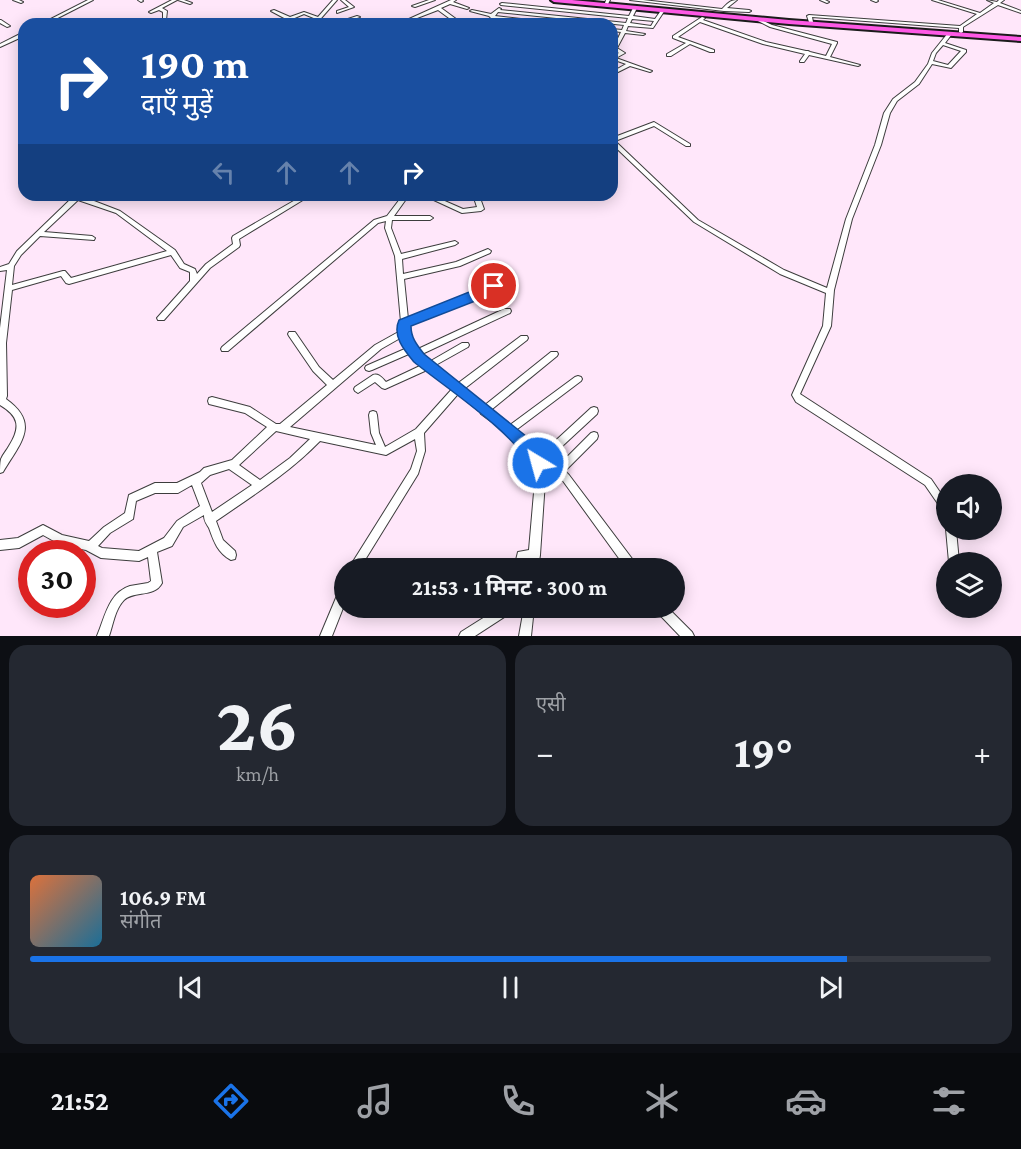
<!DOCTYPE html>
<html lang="hi">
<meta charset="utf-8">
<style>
:root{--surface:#171b24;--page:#242831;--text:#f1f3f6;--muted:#9ea1a6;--line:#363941;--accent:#1a73e8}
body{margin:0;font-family:"Crimson Pro","Noto Sans Devanagari",serif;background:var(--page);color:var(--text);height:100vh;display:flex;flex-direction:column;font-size:22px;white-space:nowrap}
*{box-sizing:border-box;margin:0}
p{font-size:20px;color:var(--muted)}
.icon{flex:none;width:33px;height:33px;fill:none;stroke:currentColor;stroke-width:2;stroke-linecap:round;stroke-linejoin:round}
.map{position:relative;height:636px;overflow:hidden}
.drawer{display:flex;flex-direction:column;gap:9px;padding:9px;background:#0d0f14;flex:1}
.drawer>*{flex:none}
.top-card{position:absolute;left:18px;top:18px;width:600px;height:183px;border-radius:18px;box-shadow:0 3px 15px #0003;background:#1a4fa0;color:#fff;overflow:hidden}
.buttons{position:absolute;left:936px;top:474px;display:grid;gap:12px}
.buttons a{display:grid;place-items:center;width:66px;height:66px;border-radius:50%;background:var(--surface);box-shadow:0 3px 15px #0003;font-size:30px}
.speed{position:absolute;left:18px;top:540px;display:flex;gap:12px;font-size:30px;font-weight:700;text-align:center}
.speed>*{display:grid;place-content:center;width:78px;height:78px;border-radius:50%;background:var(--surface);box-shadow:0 3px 15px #0003;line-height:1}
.speed .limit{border:9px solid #d22;background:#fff;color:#111}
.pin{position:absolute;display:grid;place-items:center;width:51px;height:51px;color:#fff;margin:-26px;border:3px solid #fff;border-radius:50%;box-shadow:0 2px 6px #0007}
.me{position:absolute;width:66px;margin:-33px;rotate:323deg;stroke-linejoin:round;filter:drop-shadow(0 0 4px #0008)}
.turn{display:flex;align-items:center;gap:21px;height:126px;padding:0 24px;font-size:27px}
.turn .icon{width:78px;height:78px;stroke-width:2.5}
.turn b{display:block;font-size:42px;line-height:51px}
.lanes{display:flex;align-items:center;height:57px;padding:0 24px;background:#0003;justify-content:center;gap:30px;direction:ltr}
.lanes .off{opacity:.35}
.big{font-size:45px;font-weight:700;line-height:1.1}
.drawer .tile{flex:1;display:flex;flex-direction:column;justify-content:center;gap:9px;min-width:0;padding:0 21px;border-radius:18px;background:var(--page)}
.drawer .dial{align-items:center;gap:0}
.dial b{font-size:78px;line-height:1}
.song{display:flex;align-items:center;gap:18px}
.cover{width:72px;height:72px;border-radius:9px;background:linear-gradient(135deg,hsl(20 70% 55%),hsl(200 70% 35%))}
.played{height:6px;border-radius:3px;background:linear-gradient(90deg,var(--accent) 85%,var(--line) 85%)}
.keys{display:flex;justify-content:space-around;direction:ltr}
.heat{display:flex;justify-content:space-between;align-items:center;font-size:33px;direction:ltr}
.drawer .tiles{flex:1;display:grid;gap:9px;grid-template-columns:1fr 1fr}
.tile:last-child{grid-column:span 2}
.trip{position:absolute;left:334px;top:558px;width:351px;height:60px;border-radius:30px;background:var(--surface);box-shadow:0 3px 15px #0003;font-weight:700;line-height:60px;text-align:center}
.menu{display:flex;height:96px;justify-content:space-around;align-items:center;background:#090b0e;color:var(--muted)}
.menu .icon{width:42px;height:42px}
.menu .active{color:var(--accent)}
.menu b{font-size:27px;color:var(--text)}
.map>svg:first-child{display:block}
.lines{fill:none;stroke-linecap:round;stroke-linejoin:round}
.minor-casing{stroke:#3d3d3d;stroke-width:2}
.major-casing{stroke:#1b1b1b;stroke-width:4}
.minor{fill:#fff;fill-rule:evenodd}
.major{fill:#fe59e5;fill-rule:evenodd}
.route{fill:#1a73e8;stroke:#114b97;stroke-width:1.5}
</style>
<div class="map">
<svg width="1021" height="636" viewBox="0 0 1021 636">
<rect width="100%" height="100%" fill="#ffe7fa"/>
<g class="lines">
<g class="minor-casing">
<g id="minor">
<polygon points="13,0 19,0 23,2 21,3"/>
<polygon points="88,0 93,0 46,24 41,24"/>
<polygon points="138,0 142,0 143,1 141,2"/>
<polygon points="172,0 177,0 162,8 167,11 166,20 163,19 163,12 159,10 151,13 149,12"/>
<polygon points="178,0 184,0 192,3 190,4"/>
<polygon points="333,0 337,0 316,24 312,24 316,19 304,14 283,23 281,23 281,21 286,19 271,11 274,10 290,17 304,12 318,17"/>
<polygon points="341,0 345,0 354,7 337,13 337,11 349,7"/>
<polygon points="429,0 435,0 415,7 412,6"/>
<polygon points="451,0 456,0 453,2 469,8 467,9 450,4 441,8 456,19 458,24 454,24 453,21 438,10 412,20 409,19"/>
<polygon points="606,0 610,0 608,4 605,3"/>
<path d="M 630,0 L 643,0 L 722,9 C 727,4 730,0 737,0 L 727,8 L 749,10 L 751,11 L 749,12 L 724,11 Z"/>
<polygon points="820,0 825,0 829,2 827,3"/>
<polygon points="871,0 877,0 878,1 876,2"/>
<polygon points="932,0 938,0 980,13 994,3 987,0 997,2 999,0 1004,0 1000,3 1021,11 1021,13 998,5 963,27 963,32 961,33 959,32 959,28 812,17 813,22 811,23 809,22 807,16 809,15 960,26 977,14"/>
<path d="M 502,3 L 629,16 L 633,8 L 635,7 L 637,8 L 633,16 L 655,19 L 662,9 L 664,9 L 665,10 L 653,28 L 628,26 L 626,31 L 645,34 L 643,35 L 625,33 L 617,48 L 625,53 L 616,58 L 652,71 L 650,72 L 630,66 L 612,75 L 612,72 L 626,64 L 612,59 L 612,56 L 619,53 L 613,49 L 621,32 L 612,31 L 612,29 L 622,30 L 624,25 L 498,12 L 495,16 L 547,22 L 549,23 L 545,24 L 491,18 L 489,16 L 470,11 L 472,10 L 491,14 L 499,8 L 501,9 L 500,10 L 626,23 L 628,18 L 501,5 L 500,4 ZM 632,19 L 654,21 L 651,26 L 630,23 Z"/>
<polygon points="357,16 360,17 339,24 333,24"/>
<polygon points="702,17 705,18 703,20 766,42 806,51 808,51 810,52 826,56 832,44 770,27 754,19 757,18 772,25 837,42 837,43 830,57 860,65 858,66 809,55 804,62 800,62 800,61 805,54 763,44 700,22 678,37 714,50 714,52 710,52 690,44 671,56 667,56 667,54 686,43 673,38 673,36"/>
<polygon points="0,20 1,20 10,26 7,27 0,23"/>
<polygon points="22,33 24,33 24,36 0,47 0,44"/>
<path d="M 948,33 L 952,34 L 945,43 L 966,50 L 966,52 L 951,68 L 932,64 L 919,84 L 897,101 L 890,113 L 881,145 L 852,219 L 834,290 L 831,326 L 800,394 L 931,479 L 946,501 L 946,513 L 943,511 L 925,485 L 796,402 L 792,395 L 823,326 L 826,293 L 780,274 L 694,222 L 612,144 L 612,138 L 654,122 L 690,144 L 690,146 L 686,146 L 654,126 L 615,141 L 698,220 L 784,270 L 827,288 L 846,219 L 875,145 L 884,113 L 893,99 L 915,82 L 928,64 L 932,53 ZM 943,45 L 961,51 L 948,65 L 933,61 L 936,53 Z"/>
<path d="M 75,195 L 82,195 L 81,196 L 120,211 L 175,250 L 184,264 L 195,269 L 197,274 L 206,264 L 233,244 L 232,238 L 233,236 L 304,195 L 311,195 L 239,239 L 240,245 L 239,247 L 210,268 L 164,320 L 158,320 L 157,318 L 190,281 L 190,272 L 180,268 L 171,255 L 69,284 L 66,283 L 61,276 L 12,290 L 6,343 L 7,396 L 6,399 C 41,424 20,443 3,472 L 0,473 C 0,468 0,463 1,459 C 3,454 7,450 9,446 C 21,427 19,416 0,405 L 0,328 L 7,270 L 0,271 L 0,267 L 9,264 L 17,251 ZM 78,200 L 116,213 L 167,251 L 71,278 L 65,271 L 63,271 L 12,285 L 14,266 L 21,255 L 40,236 L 94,240 L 95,238 L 92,236 L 44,232 Z"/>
<path d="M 403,195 L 409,195 L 394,216 L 430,216 L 433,218 L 430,220 L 392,220 L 391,228 L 401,254 L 455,241 L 458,243 L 455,245 L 402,259 L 403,274 L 456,262 L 488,249 L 491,251 L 490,253 L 460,266 L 404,279 L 408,319 L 489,288 L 484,276 L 486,274 L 490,274 L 497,289 L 496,291 L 409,325 L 411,342 L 418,349 L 504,309 L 510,309 L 511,311 L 510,313 L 422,354 L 429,362 L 462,343 L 468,343 L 469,345 L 468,347 L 434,366 L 457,384 L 521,336 L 527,336 L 528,338 L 527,340 L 464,389 L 485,405 L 551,352 L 557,352 L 558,354 L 557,356 L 491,410 L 510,425 L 575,377 L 578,376 L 581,377 L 582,379 L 581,381 L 516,430 L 540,455 L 591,408 L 594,407 L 597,408 L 598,411 L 597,414 L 544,463 L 557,467 L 591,433 L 594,432 L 597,433 L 598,436 L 597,439 L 565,471 L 569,475 L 636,564 L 637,568 L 626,568 L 563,481 L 554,475 L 543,471 L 545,481 L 540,555 L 538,568 L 528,568 L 528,561 L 526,561 L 524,568 L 514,568 L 518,552 L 529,550 L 535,481 L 532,459 L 507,433 L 481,414 L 480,412 L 458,394 L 424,433 L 425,451 L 418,474 L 360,568 L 349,568 L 411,469 L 417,451 L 415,439 L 386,455 L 320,441 C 289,473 252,496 216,521 L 223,540 L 235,551 L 236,555 L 235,559 L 231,560 C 218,553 214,542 209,528 C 206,523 204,521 204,515 L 183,527 L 172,546 L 157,552 L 162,583 C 154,598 135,590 124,600 C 115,609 113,625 109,636 L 97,636 C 105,618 108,593 130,586 C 136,585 142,584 148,583 L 151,581 L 148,557 L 139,561 L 101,558 L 86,550 L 61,545 L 43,535 L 19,548 L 0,550 L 0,540 L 18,538 L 43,525 L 62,535 L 89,541 L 104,527 L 125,513 L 129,495 L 155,483 L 177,483 L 200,472 L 204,468 L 232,460 L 267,427 L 245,413 L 209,404 L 208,401 L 209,398 L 212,397 L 250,407 L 276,424 L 280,424 L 327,385 L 313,371 L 289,336 L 288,334 L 289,332 L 295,332 L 319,367 L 333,380 L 375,345 L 402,330 L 400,324 L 401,322 L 395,256 L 385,228 L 386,221 L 378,223 L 228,351 L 222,351 L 221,349 L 222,347 L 374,220 L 387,216 ZM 402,337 L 403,343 L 407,348 L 366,366 L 365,368 L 366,370 L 369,371 L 372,370 L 411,353 L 412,356 L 415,357 L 422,365 L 386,382 C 382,378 379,373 373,375 L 355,387 L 354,389 L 355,391 L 358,393 L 375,382 L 382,388 L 385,389 L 427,370 L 452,389 L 416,429 L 385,447 L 379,433 L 377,415 L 376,412 L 373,411 L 370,412 L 369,415 L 371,433 L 376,445 L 290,427 L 381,349 ZM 276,431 L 310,439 L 290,458 L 260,480 L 239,465 ZM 229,469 L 252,485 L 212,512 L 201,483 L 210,475 ZM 192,485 L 200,506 L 177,521 L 164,538 L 139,551 L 102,548 L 98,546 L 110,533 L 133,519 L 136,501 L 155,493 L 178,493 Z"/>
<polygon points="423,195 431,195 463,209 477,207 474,198 477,196 480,198 484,209 481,211 462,213"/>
<polygon points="946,529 956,530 959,562 949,562"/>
<polygon points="345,585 345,603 332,636 320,636 341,586"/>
<polygon points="499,608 513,608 512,612 475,636 459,636 461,632"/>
<polygon points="524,608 534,608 531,636 519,636"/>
<polygon points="656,608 668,608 692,632 694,636 680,636 657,612"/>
</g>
</g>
<g class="major-casing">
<polygon id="major" points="551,0 572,0 789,20 1021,37 1021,41 789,24 554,2"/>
</g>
<use href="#minor" class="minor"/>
<use href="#major" class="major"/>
</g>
<path class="route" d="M 494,282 L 500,286 L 496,293 L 411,326 C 411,338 417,345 424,354 L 537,445 L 546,463 L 543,468 L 538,470 L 532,468 C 515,433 446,388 414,362 C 404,350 392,336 399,320 Z"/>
</svg>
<div class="buttons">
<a><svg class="icon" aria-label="sound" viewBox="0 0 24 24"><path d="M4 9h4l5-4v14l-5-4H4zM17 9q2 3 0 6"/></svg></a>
<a><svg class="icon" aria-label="layers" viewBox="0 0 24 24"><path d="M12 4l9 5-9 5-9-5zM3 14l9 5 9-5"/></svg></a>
</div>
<div class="speed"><div class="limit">30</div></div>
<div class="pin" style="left:494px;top:286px;background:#d93025"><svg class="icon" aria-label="arrive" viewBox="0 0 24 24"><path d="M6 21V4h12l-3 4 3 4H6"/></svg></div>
<svg class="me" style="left:538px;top:463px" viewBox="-20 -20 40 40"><circle r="17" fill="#1a73e8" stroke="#fff" stroke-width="3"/><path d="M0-11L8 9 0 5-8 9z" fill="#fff"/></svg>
<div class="trip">21:53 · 1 मिनट · 300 m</div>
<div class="top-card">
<div class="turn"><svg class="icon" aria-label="right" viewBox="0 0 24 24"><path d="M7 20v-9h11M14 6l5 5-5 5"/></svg><div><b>190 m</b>दाएँ मुड़ें</div></div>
<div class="lanes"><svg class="icon off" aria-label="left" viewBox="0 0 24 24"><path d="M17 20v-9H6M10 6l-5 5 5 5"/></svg><svg class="icon off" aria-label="ahead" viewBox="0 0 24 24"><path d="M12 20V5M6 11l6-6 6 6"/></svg><svg class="icon off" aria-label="ahead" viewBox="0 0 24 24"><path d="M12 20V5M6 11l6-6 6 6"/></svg><svg class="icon" aria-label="right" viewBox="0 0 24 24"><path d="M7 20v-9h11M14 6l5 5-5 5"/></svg></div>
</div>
</div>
<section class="drawer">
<div class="tiles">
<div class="tile dial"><b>26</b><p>km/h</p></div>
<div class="tile"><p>एसी</p>
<div class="heat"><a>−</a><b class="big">19°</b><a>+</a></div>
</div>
<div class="tile">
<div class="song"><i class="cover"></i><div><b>106.9 FM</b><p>संगीत</p></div></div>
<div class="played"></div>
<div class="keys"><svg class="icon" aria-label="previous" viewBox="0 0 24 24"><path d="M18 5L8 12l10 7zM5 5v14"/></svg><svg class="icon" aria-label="pause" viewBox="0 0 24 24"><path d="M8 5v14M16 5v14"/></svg><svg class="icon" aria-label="next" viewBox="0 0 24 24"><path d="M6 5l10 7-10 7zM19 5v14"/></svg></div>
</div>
</div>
</section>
<nav class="menu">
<b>21:52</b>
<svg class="icon active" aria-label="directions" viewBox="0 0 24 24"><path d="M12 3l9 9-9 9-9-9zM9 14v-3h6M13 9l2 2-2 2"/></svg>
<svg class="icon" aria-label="music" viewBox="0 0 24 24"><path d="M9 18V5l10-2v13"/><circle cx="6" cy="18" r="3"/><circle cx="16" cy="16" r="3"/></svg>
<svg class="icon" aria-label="phone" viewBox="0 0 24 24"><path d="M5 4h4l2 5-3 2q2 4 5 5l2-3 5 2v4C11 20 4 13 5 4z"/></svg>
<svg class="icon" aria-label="climate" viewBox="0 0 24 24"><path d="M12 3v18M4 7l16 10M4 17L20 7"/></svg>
<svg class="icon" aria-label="car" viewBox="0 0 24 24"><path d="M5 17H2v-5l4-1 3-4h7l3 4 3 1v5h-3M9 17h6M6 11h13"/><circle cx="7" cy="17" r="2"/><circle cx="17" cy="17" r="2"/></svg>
<svg class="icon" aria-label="filters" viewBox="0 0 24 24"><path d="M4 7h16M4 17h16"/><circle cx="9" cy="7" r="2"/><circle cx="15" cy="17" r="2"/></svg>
</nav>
